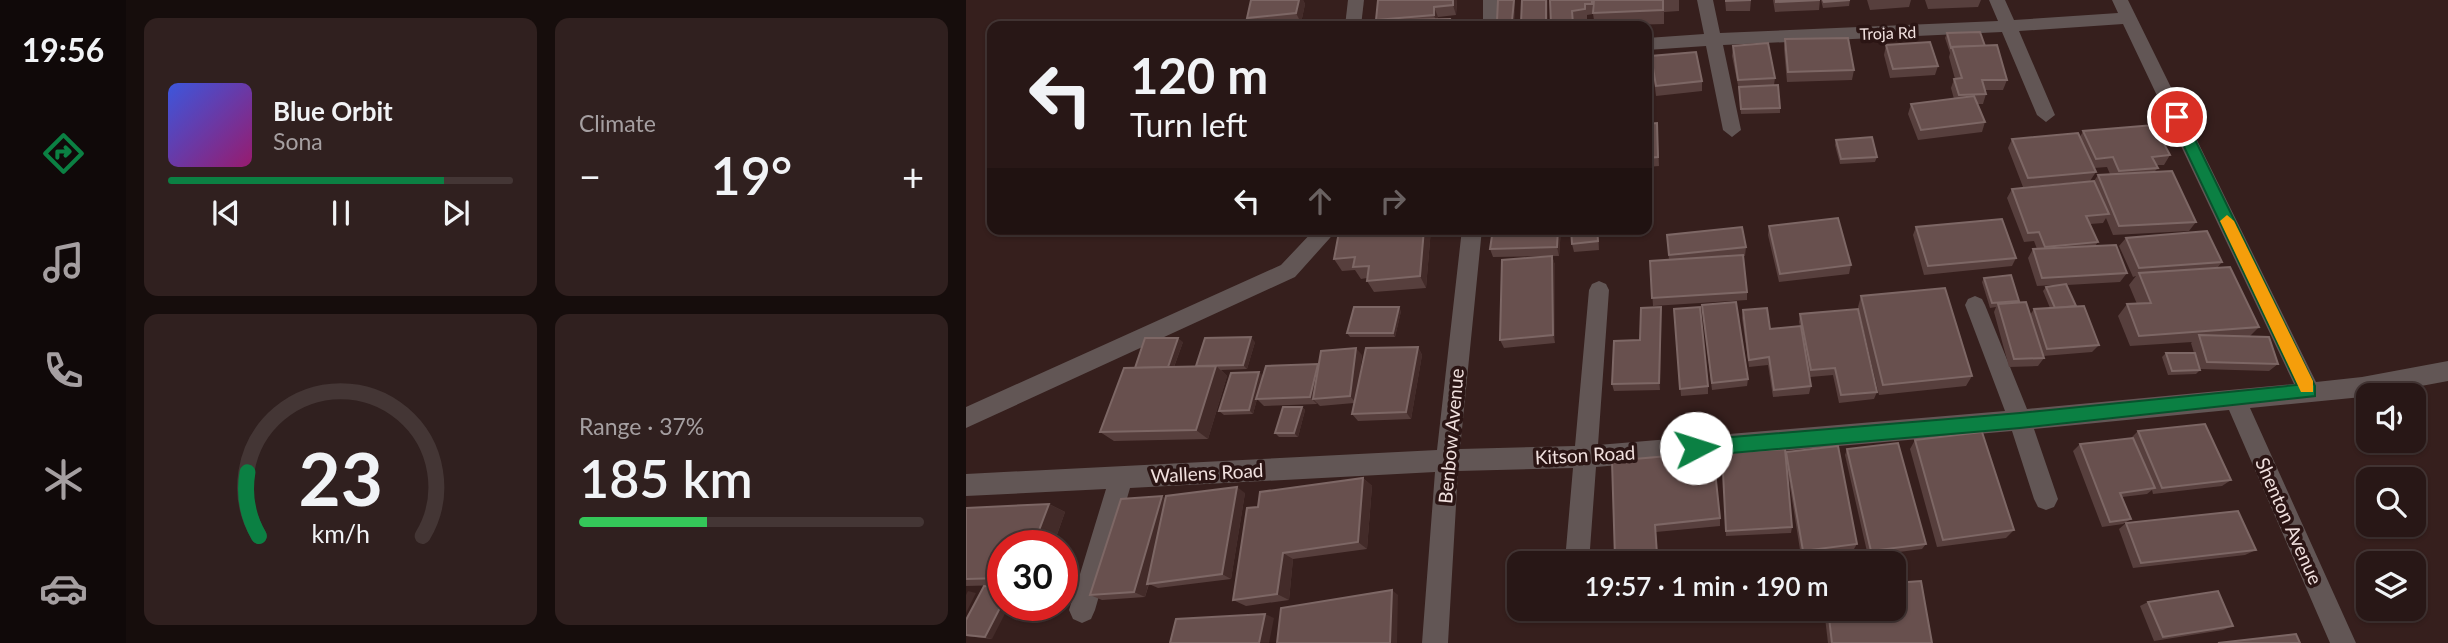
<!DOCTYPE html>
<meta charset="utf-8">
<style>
:root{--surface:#281716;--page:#30201f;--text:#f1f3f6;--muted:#a59fa1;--line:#443635;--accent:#0b8043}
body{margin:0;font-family:Lato,sans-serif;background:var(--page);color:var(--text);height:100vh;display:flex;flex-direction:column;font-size:26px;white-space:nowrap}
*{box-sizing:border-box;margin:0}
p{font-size:23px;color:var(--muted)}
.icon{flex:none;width:38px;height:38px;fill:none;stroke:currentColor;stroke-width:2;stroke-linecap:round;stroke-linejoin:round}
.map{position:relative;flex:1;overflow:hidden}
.panel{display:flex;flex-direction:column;gap:18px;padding:18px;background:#160d0c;width:840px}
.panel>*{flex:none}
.banner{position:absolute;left:21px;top:21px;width:665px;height:214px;border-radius:14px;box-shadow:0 2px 5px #0004,0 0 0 2px var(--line);background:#281716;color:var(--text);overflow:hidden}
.fabs{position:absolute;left:1390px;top:383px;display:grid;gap:14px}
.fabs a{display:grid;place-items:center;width:70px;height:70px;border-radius:14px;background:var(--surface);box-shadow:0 2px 5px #0004,0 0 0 2px var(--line);font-size:35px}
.speed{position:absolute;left:21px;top:530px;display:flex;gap:14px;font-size:35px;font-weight:700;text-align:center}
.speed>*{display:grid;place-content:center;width:91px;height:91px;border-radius:50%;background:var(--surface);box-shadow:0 2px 5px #0004,0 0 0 2px var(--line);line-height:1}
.speed .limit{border:10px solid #d22;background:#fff;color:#111}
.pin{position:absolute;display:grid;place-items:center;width:60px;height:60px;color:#fff;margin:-30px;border:4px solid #fff;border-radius:50%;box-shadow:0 2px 7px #0007}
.me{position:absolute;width:77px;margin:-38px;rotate:85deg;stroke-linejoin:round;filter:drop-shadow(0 0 5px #0008)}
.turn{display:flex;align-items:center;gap:24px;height:147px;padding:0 28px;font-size:32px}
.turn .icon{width:91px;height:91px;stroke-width:2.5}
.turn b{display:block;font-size:49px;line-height:60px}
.lanes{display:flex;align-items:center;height:66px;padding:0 28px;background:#0003;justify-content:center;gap:35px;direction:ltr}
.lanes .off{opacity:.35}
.big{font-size:52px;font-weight:600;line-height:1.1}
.panel .card{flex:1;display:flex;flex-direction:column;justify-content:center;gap:10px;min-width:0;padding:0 24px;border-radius:14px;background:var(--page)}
.panel .dial{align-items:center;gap:0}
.dial svg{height:182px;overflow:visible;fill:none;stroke:var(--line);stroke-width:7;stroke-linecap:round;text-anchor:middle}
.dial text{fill:var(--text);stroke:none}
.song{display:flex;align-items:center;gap:21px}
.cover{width:84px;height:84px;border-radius:10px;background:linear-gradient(135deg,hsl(230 70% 55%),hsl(320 70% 35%))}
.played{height:7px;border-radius:4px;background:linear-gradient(90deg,var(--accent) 80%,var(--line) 80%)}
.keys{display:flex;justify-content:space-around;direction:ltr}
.heat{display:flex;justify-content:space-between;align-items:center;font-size:38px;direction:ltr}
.charge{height:10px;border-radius:5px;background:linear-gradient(90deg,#34c759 37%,var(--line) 0)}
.panel .tiles{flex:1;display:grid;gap:18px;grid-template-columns:repeat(2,1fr)}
.trip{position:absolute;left:541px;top:551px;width:399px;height:70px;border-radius:14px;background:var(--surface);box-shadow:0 2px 5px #0004,0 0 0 2px var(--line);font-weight:600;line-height:70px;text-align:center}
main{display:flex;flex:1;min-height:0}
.menu{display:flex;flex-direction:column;width:126px;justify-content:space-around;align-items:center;background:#100909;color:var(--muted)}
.menu .icon{width:49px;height:49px}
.menu .active{color:var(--accent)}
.menu b{font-size:32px;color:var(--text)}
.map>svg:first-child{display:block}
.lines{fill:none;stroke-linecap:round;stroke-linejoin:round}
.minor{fill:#625655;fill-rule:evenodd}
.wall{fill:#573f3d}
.shaded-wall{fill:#432b29}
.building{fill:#68504e;stroke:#7d6765;stroke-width:2}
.route{fill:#0b8043;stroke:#07532c;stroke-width:2}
.slow{fill:#f59e0b}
.labels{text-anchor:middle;stroke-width:7;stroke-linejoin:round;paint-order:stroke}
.far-street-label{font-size:16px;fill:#f0e0de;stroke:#2b1514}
.street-label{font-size:19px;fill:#f0e0de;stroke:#2b1514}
</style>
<main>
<nav class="menu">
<b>19:56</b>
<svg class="icon active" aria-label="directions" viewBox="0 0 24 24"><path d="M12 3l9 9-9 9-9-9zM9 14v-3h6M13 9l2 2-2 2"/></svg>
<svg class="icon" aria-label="music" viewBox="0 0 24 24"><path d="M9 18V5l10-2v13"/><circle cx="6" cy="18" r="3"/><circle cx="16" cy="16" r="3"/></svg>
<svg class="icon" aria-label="phone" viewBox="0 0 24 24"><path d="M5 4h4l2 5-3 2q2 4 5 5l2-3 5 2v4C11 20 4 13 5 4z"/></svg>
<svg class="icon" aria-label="climate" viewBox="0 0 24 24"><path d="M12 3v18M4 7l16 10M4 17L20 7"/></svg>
<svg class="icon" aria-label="car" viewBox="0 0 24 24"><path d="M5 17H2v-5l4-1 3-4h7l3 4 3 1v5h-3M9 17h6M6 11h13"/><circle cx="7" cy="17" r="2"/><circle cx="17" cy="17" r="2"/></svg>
</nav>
<section class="panel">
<div class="tiles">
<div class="card">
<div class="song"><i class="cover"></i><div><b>Blue Orbit</b><p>Sona</p></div></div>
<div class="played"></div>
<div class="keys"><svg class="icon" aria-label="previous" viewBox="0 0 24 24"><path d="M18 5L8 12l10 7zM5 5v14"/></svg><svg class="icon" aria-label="pause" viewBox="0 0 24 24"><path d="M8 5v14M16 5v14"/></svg><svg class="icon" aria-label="next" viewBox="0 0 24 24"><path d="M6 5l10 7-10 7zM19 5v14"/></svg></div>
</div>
<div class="card"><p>Climate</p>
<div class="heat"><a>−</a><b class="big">19°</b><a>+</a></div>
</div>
<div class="card dial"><svg viewBox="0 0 100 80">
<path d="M14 69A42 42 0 1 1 86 69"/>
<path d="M14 69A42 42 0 0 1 9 41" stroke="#0b8043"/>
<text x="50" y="56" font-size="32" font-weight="700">23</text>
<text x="50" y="72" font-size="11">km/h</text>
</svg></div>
<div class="card"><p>Range · 37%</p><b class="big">185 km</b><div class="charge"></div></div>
</div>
</section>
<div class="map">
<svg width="1482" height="643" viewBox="0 0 1482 643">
<rect width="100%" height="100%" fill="#361f1d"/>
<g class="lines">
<g class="minor">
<polygon points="382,0 398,0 395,26 379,26"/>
<rect x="517" y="0" width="16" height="26"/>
<polygon points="731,0 747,0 754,33 1032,21 1023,0 1039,0 1048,20 1152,13 1146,0 1162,0 1350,382 1396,377 1482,361 1482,381 1396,397 1284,408 1390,643 1364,643 1263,410 1068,429 1092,499 1088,507 1080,510 1072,507 1068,499 1046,431 630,467 624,549 621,558 612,561 603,558 600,549 607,468 492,471 482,643 456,643 469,472 164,488 129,610 125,619 116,623 107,619 103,610 140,489 0,496 0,474 471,450 496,229 516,229 494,449 609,446 623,290 626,284 633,281 640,284 643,290 632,445 1039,411 999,305 1002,299 1009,296 1016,299 1019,305 1061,409 1328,384 1157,24 1053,31 1089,115 1080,122 1071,115 1036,32 757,45 775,130 766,137 757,130 740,46 681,50 681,38 738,34"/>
<polygon points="349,229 372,229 329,277 0,428 0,407 315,265"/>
</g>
</g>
<g class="wall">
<polygon points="285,0 337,0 339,4 335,23 303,26 286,26 281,18"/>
<polygon points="491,0 490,15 472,17 472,19 484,19 486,26 413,26 410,20"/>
<polygon points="549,0 548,26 532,26 531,21"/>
<polygon points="582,0 582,26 556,26 555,23"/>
<polygon points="584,0 626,0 627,13 628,0 713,0 713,11 698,12 698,24 629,26 627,14 621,15 621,19 607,21 608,26 585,26"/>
<polygon points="759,0 785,0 784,11 760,11"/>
<polygon points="807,0 854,0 853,10 809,12"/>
<polygon points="855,0 884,0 883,6 857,8"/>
<polygon points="901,0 945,0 943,7 904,10"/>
<polygon points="959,0 1015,0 1012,7 962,9"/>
<polygon points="981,33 1019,46 1041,80 1037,90 1019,90 1020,94 1017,104 1011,104 1019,122 1016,132 952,140 942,114 945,104 988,99 985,88 988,79 989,79 983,57 984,53 979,38"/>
<polygon points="819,39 888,70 886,80 821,82 818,49"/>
<polygon points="920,45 972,66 969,75 924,78 918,55"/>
<polygon points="681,46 682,46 686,105 681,106"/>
<polygon points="767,46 809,78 808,85 814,108 814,113 775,114 773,90 766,56"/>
<polygon points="685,56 736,81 736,91 690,96"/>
<polygon points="691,123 693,166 681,167 681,124"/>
<polygon points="1117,131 1204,155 1198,165 1190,165 1192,168 1189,171 1230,222 1223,231 1147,235 1140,218 1137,223 1124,224 1132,242 1129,246 1161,273 1154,282 1101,285 1110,306 1133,345 1126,352 1077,356 1078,358 1072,366 1043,367 1028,312 1030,307 1024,308 1016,282 1018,278 1053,301 1053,303 1064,315 1068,309 1084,308 1077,291 1080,287 1088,285 1071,286 1062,258 1067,249 1071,249 1068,241 1058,242 1041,198 1046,189 1128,181 1132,175 1144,174 1141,167 1128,168 1130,172 1124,181 1057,187 1042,148 1046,139 1114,137"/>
<polygon points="870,140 911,157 909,162 874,164 869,145"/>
<polygon points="803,226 885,265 883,274 813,282 802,235"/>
<polygon points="950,227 1050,258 1046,266 958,275 947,235"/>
<polygon points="400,229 465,229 460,288 408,292 401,281 401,278 395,279 389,270 376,271 368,259"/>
<polygon points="595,229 593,256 527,257 524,249"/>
<polygon points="632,229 633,250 608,252 606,244"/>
<polygon points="701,235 780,247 779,256 777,256 781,292 781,300 687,306 684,261 703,260"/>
<polygon points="1160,238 1256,262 1251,268 1293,327 1283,337 1312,364 1303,371 1234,369 1234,370 1230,374 1202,375 1196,357 1200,353 1228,353 1225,343 1226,342 1164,346 1152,316 1161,304 1171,304 1163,285 1170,276 1167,277 1153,246"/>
<polygon points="586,256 589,265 589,343 538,348 534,340"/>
<polygon points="895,296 1006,376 1000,386 913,395 892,307"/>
<polygon points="736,305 782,379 781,386 746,390"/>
<polygon points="708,309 742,386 742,394 715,396"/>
<polygon points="777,310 804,329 834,326 833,322 834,314 911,392 908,399 873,403 867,375 844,377 845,386 843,394 807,397 802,365 783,367 776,318"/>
<polygon points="435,311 429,337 384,337 381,333"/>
<polygon points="695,316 694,390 648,391 646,384 674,340"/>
<polygon points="217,342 208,367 230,366 289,342 281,369 255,370 261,376 242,439 148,441 134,432 169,368"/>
<polygon points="452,347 456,355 445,419 392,421 386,414 388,403 354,406 351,403 351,404 298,406 291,399 287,414 258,415 253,411 297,376 396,355 392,386"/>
<polygon points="336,407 339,410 332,437 313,437 309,433"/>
<polygon points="1172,431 1265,480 1256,486 1187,494 1186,490 1181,494 1156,497 1165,519 1157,524 1136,527 1107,451 1114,444 1165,438"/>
<polygon points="949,440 1048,530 1040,538 971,547 944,449"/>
<polygon points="881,449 960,544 956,549 902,556 879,455"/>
<polygon points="820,452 891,544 888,549 835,556 821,468 826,527 825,533 760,536 756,453 819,456"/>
<polygon points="646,461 754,518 754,526 690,532 692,561 665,564 651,564 649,558"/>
<polygon points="397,478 406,486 401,549 327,559 323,600 280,606 267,600 292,507"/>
<polygon points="279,493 265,579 192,588 183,584 179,597 136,600 124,595 200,499"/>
<polygon points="83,504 99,512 87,546 37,546 37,585 0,586 0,508"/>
<polygon points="1160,523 1290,550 1279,555 1167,568 1153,529"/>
<polygon points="1182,602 1267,626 1257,630 1188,641 1174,606"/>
<polygon points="858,609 928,609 966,643 862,643"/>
<polygon points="0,620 26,639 0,636"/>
</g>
<g class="shaded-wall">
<polygon points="333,0 337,0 339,4 335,23 330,13"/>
<polygon points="487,0 491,0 490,15 487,5"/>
<polygon points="548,0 549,0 548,26 546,21"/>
<rect x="580" y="0" width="2" height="26"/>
<polygon points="468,7 472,17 471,25 468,15"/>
<polygon points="458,229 465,229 460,288 454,276"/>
<polygon points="592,229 595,229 593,256 591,247"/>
<polygon points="586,256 589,265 589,343 587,335"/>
<polygon points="433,307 435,311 429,337 427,333"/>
<polygon points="695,307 695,316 694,390 693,383"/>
<polygon points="285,337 289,342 281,369 277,365"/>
<polygon points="212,338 217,342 206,372 201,368"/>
<polygon points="452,347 456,355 445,419 440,412"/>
<polygon points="390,348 396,355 390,403 384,396"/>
<polygon points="352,364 358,371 347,399 351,403 351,404 344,397"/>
<polygon points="250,366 261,376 242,439 230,430"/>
<polygon points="293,372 297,376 287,414 283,410"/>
<polygon points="336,407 339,410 332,437 328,433"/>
<polygon points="397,478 406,486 401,549 392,542"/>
<polygon points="271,487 279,493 265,579 256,574"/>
<polygon points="196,496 205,502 179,597 168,592"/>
<polygon points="83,504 99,512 87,546 67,546"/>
<polygon points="317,553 327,559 323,600 311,594"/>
<polygon points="426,590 432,595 431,643 424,643"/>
<polygon points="2,591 10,593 0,613 0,595"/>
<polygon points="37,602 37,606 43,606 26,639 19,637"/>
<polygon points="299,614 308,618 303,643 293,643"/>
</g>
<g class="building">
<polygon points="285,0 333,0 330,13 281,18"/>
<polygon points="412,0 487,0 487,5 468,7 468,15 410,20"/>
<polygon points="532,0 548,0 546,21 531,21"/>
<polygon points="556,0 580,0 580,22 555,23"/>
<polygon points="584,0 626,0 626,4 619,4 619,9 606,11 607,24 585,25"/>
<polygon points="628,0 697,0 697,10 627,13"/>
<polygon points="760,0 785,0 760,1"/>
<polygon points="810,0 854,0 810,2"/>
<polygon points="857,0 884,0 858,2"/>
<polygon points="484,19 483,26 437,26 438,20"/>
<polygon points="1014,32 1019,46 986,47 987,48 985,48 981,33"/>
<polygon points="882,38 888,70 822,72 819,39"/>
<polygon points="964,42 972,66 927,69 920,45"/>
<polygon points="802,43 809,78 772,80 767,46"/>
<polygon points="1031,45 1041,80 1016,80 1020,94 993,95 988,79 996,78 986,47"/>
<polygon points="681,46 682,46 685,92 681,92"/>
<polygon points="730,52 736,81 690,86 685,56"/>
<polygon points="812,85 814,108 775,109 773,87"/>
<polygon points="1008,96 1019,122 955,130 945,104"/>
<polygon points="691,123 692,157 681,158 681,124"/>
<polygon points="1188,125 1204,155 1186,157 1192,168 1153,171 1147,157 1130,159 1117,131"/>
<polygon points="1112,133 1130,172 1062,178 1046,139"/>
<polygon points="906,137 911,157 875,159 870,140"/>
<polygon points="1206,171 1230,222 1153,226 1132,175"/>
<polygon points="1128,181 1143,214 1120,216 1132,242 1079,247 1073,232 1062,233 1046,189"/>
<polygon points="872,218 885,265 814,274 803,226"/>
<polygon points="1036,219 1050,258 962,266 950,227"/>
<polygon points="776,227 780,247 703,255 701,235"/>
<polygon points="400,229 458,229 454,276 401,281 403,266 387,267 389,257 368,259 373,232 400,230"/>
<polygon points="527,229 592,229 591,247 524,249"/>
<polygon points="605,229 631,229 632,241 606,244"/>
<polygon points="1241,231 1256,262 1173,268 1160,238"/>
<polygon points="1150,245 1161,273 1076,278 1067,249"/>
<polygon points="777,255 781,292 686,298 684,261"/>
<polygon points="586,256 587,335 534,340 536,260"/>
<polygon points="1264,267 1293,327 1173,336 1161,304 1185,303 1173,273"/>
<polygon points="1045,275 1053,301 1026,303 1018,278"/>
<polygon points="1100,284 1110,306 1089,308 1080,287"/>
<polygon points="979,288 1006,376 917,385 895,296"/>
<polygon points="770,302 782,379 746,383 736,305"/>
<polygon points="1060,302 1078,358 1048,359 1032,304"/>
<polygon points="1118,306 1133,345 1081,349 1068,309"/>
<polygon points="388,307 433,307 427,333 381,333"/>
<polygon points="695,307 693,383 646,384 648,341 674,340 675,308"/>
<polygon points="734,307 742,386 714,389 708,309"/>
<polygon points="801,308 804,329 835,326 845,386 808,390 803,357 783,360 777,310"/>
<polygon points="892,309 911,392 875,395 869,368 845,370 834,314"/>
<polygon points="1233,335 1303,337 1312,364 1241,362"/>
<polygon points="285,337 277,365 230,366 239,338"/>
<polygon points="179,338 212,338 202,367 169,368"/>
<polygon points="452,347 440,412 386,414 400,348"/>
<polygon points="390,348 384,396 347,399 355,351"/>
<polygon points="1200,353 1229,353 1234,370 1206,371"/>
<polygon points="352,364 344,397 290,399 300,366"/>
<polygon points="250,366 230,430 134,432 158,368"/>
<polygon points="293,372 283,410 253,411 265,373"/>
<polygon points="317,407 336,407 328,433 309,433"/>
<polygon points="1239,424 1265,480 1196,488 1172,431"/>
<polygon points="1016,432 1048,530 977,540 949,440"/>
<polygon points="1167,438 1189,488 1154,493 1165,519 1144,522 1114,444"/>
<polygon points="932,443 960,544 905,551 881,449"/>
<polygon points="872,446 891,544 837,551 820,452"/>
<polygon points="819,449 826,527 760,531 756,453"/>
<polygon points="747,452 754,518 689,525 691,554 649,558 646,461"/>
<polygon points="397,478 392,542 317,553 311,594 267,600 281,508 292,507 294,492"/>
<polygon points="271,487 256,574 181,584 200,496"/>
<polygon points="196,496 168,592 124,595 155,499"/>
<polygon points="83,504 67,546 37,546 37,578 0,579 0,508"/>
<polygon points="1272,511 1290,550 1175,563 1160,523"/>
<polygon points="824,550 826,564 774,564 774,553"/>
<polygon points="720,561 761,563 720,564"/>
<polygon points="955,581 966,643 866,643 862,609 928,609 928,583"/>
<polygon points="18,586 37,588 37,602 19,637 0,635 0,620"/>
<polygon points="426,590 424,643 311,643 315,608"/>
<polygon points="1252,591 1267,626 1197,637 1182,602"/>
<polygon points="299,614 293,643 204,643 210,619"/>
<polygon points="1330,634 1334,643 1252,643"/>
</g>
<polygon class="route" points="1211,112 1218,117 1349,386 1349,396 1054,428 730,456 724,454 721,448 724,442 730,440 1054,413 1331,385 1204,117"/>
<polygon class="slow" points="1261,215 1268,221 1347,381 1347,392 1335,392 1254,221"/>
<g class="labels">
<g class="far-street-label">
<text transform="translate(922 33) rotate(-2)" y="6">Troja Rd</text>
</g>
<g class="street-label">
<text transform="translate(485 436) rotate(-85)" y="7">Benbow Avenue</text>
<text transform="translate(619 455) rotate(-3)" y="7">Kitson Road</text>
<text transform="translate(241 473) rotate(-3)" y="7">Wallens Road</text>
<text transform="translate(1323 521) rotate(66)" y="7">Shenton Avenue</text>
</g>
</g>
</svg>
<div class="fabs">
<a><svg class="icon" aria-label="sound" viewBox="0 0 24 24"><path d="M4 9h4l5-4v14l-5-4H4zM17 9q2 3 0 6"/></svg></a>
<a><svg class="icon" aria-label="search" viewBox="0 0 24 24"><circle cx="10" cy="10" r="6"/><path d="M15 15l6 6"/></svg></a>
<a><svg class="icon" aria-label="layers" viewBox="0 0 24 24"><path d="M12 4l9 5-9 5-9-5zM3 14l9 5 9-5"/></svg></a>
</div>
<div class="speed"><div class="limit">30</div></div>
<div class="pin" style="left:1211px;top:117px;background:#d93025"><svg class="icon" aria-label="arrive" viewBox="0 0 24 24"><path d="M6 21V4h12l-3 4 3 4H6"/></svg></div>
<svg class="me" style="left:730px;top:448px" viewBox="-20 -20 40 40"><circle r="19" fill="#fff"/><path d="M0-13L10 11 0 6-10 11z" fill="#0b8043"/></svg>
<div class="trip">19:57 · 1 min · 190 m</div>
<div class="banner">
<div class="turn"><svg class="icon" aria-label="left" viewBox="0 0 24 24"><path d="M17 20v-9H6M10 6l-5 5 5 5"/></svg><div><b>120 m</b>Turn left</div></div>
<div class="lanes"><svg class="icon" aria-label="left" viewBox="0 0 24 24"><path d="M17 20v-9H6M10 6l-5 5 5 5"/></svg><svg class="icon off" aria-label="ahead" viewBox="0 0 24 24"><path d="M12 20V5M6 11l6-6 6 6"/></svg><svg class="icon off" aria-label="right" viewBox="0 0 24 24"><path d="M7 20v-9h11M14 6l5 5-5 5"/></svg></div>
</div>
</div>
</main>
